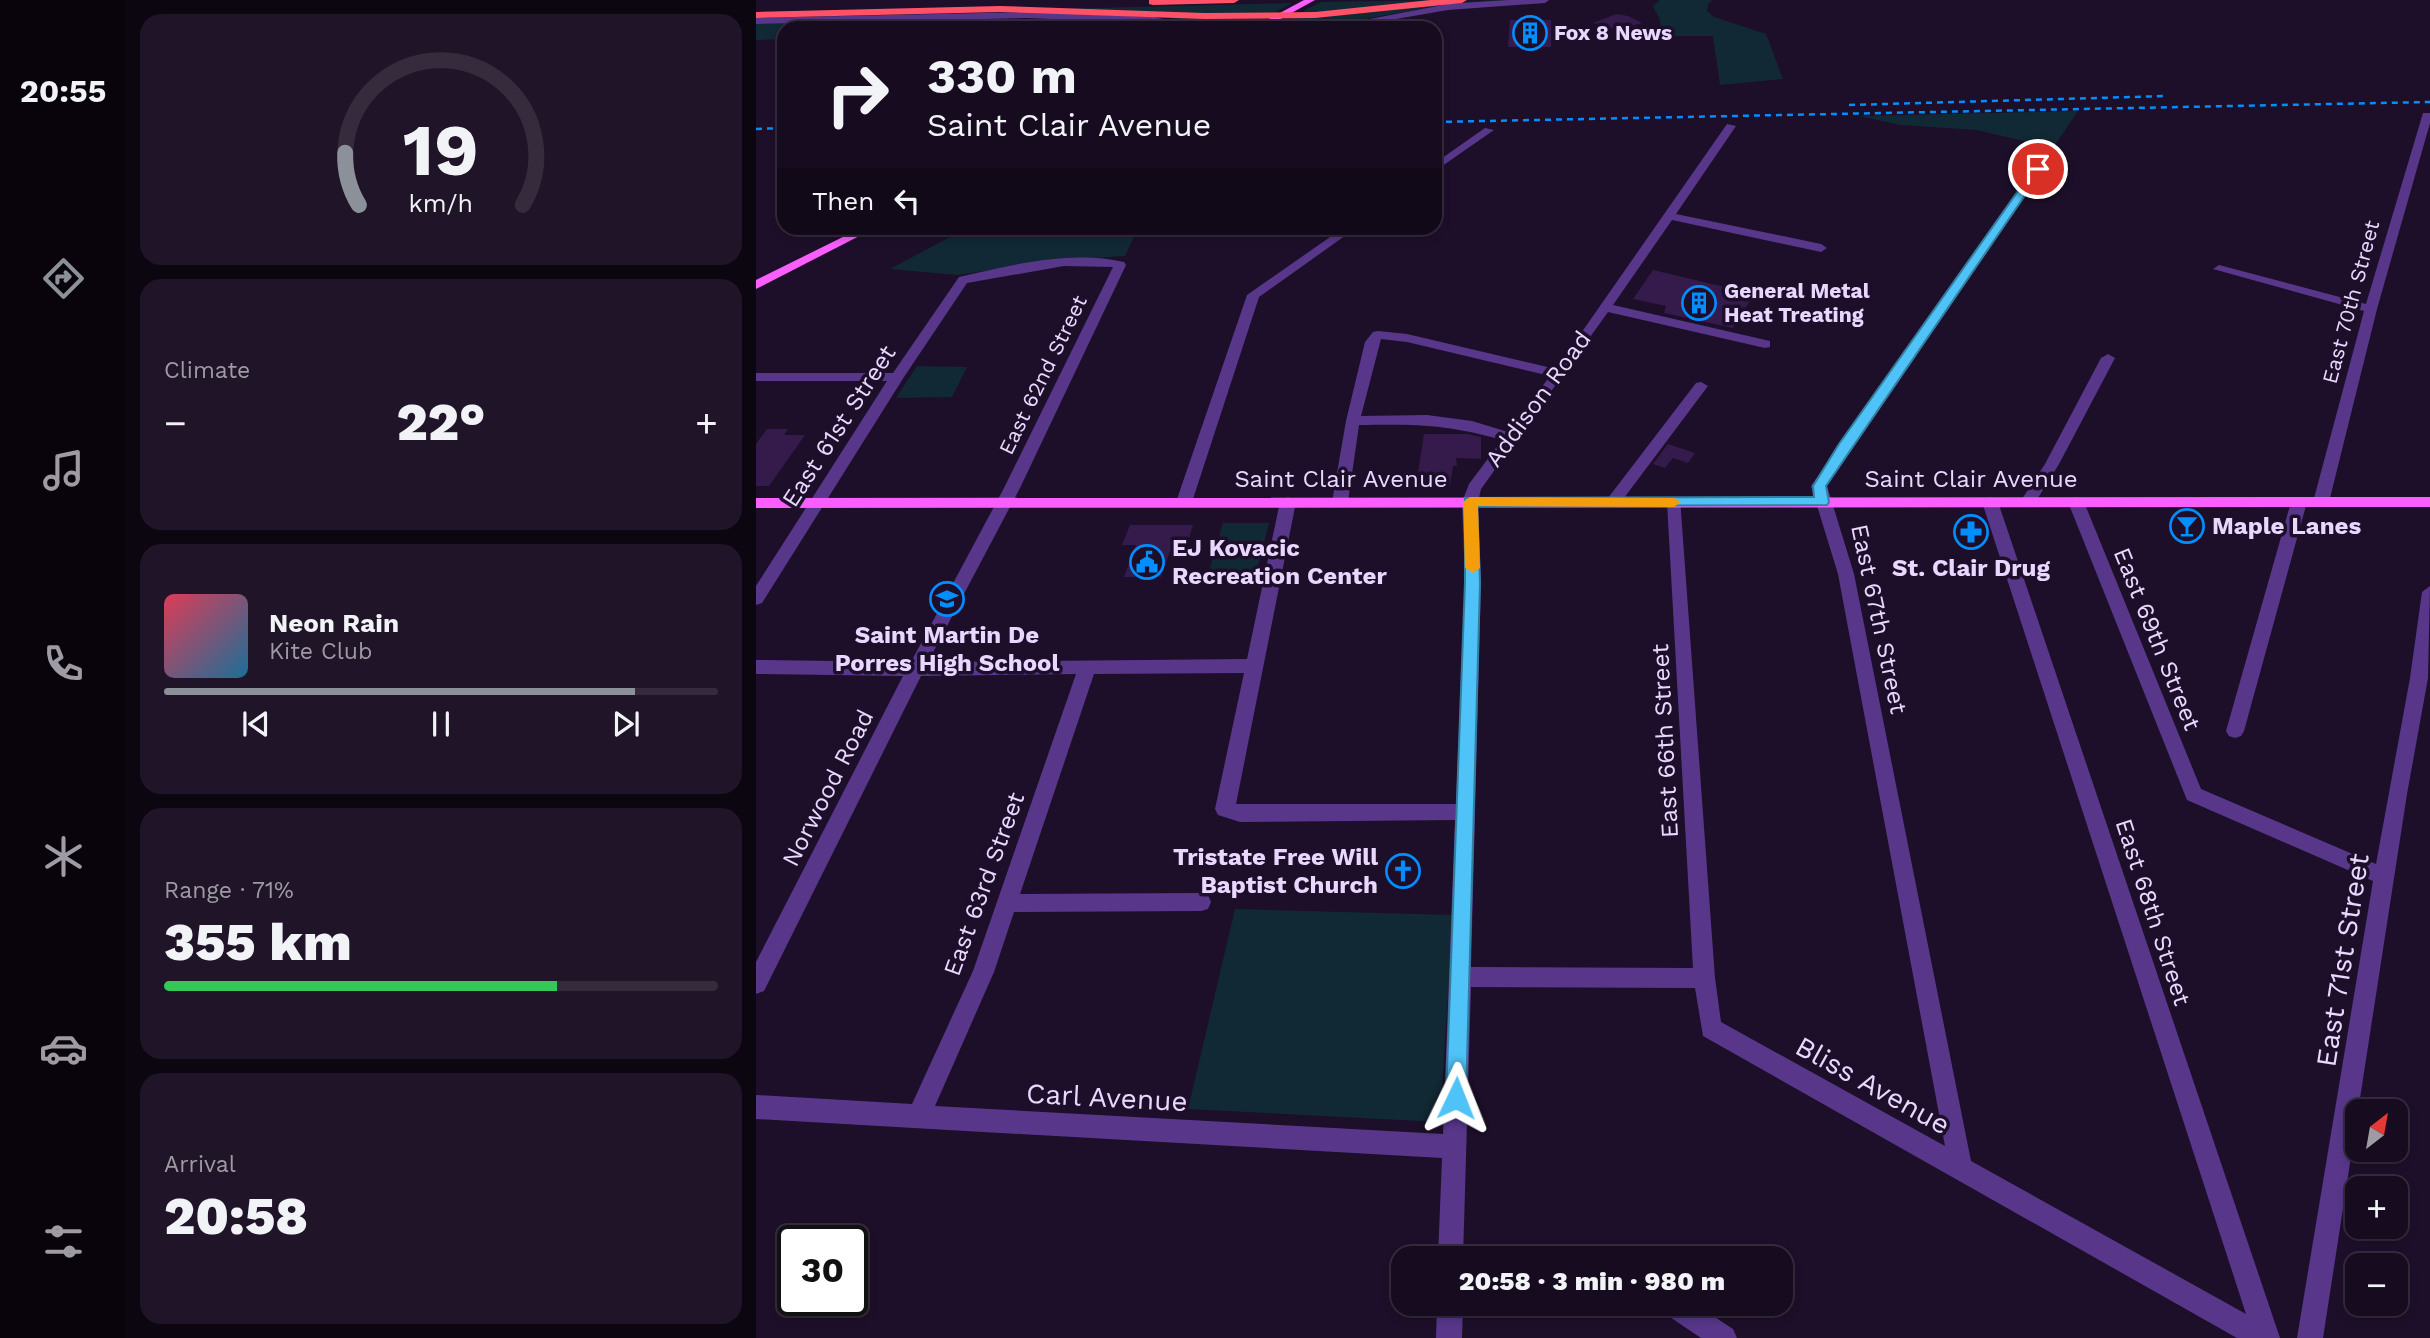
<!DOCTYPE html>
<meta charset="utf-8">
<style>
:root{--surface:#160b1f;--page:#1f1428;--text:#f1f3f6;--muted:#9e9ba4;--line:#352b3d;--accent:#8c9099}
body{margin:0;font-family:"Work Sans",sans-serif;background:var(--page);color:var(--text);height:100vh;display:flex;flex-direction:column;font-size:26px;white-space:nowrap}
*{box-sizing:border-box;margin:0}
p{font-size:23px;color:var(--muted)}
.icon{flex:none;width:38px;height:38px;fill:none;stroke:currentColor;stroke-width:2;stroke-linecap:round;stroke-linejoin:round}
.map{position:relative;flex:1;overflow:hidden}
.details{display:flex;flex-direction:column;gap:14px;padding:14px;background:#0c0611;width:630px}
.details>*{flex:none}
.top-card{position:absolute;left:21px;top:21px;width:665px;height:214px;border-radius:21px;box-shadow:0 4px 10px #0003,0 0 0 2px var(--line);background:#160b1f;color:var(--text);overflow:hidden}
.needle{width:46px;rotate:31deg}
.controls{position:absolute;left:1589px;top:1099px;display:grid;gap:14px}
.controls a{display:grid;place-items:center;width:63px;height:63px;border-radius:14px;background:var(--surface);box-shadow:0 4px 10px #0003,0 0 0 2px var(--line);font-size:35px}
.speed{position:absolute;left:21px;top:1225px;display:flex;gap:14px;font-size:35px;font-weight:700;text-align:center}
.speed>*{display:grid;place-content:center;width:91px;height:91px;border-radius:50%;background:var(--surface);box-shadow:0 4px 10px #0003,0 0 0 2px var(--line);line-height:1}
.speed .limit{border:4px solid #111;border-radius:10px;background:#fff;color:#111}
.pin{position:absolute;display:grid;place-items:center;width:60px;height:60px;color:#fff;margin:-30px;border:4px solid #fff;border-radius:50%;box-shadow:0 2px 7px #0007}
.me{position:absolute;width:77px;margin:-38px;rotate:2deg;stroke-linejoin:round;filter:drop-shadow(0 0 5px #0008)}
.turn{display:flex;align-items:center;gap:24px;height:147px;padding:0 35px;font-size:32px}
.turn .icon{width:91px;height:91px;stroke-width:2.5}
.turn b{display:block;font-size:49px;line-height:60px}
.then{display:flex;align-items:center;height:66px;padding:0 35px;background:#0003;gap:14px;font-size:26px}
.big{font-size:52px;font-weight:800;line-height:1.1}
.details .widget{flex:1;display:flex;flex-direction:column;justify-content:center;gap:10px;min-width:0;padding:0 24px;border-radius:21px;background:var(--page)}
.details .dial{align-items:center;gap:0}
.dial svg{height:182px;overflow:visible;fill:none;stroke:var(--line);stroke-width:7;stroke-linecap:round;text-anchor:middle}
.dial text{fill:var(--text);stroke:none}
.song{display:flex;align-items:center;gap:21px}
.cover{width:84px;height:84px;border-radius:10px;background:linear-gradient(135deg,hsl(350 70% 55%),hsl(200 70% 35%))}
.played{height:7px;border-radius:4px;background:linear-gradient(90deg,var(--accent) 85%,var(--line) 85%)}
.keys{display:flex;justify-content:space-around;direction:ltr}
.heat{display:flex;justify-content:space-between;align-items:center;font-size:38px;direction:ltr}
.charge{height:10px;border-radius:5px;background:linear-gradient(90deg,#34c759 71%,var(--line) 0)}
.trip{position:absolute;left:635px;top:1246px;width:402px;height:70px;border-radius:21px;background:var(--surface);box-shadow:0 4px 10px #0003,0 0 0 2px var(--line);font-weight:800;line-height:70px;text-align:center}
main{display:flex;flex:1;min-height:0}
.dock{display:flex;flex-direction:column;width:126px;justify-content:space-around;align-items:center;background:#09040c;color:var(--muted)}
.dock .icon{width:49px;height:49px}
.dock .active{color:var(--accent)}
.dock b{font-size:32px;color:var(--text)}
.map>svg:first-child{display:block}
.green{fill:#112934}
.building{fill:#351a4c}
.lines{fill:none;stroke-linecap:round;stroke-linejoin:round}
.minor{fill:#58378b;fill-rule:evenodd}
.major{fill:#fb5eff;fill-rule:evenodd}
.highway{fill:#ff5269;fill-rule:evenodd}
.rail{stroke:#038eff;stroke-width:2.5;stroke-dasharray:6 5;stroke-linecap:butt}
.route{fill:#4fc3f7;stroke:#337fa1;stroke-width:2}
.slow{fill:#f59e0b}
.labels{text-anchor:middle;stroke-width:7;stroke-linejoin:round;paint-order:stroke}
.far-poi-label{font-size:21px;font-weight:bold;fill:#ead7ff;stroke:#1d0f29;text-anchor:start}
.far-street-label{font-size:21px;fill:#ead7ff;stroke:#1d0f29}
.street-label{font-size:24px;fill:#ead7ff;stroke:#1d0f29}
.poi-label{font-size:24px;font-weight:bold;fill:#ead7ff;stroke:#1d0f29;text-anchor:start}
.near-street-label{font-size:28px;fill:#ead7ff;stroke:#1d0f29}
</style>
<main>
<nav class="dock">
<b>20:55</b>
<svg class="icon active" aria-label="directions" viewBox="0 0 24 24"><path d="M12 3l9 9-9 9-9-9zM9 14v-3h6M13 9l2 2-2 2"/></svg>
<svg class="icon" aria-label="music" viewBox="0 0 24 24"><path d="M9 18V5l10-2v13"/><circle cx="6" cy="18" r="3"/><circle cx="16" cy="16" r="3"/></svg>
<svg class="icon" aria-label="phone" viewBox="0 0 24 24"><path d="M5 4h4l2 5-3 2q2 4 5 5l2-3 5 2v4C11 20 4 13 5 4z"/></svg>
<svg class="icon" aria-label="climate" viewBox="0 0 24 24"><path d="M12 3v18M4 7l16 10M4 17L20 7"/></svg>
<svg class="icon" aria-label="car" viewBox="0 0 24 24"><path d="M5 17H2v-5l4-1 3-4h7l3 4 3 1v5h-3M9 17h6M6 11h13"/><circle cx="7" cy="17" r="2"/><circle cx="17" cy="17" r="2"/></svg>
<svg class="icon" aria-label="filters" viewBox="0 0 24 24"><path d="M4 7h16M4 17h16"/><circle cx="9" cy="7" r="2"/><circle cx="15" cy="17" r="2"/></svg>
</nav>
<section class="details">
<div class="widget dial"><svg viewBox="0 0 100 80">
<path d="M14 69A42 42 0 1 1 86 69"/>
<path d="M14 69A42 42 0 0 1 8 46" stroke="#8c9099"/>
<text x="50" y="56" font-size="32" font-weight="700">19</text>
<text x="50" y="72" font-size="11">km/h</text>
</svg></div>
<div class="widget"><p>Climate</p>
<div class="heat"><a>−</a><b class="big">22°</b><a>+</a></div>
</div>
<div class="widget">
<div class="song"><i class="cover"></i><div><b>Neon Rain</b><p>Kite Club</p></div></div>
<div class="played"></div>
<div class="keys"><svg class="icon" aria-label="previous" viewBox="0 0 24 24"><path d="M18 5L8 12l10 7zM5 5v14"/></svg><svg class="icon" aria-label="pause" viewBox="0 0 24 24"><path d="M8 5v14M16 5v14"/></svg><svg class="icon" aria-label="next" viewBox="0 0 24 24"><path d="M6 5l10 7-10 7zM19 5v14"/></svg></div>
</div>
<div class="widget"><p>Range · 71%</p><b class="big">355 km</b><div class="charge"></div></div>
<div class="widget"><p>Arrival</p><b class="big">20:58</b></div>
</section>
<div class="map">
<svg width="1674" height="1338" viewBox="0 0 1674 1338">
<rect width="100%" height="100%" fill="#1d0f29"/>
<g class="green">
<polygon points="688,0 550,13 547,11 565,2"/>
<path d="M 751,0 L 675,7 L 558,28 L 526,28 L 523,24 C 544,11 575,16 598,14 C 649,9 700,0 751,0 Z"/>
<polygon points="904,0 975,0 957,0 952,4 951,11 958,17 1010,34 1027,79 964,85 957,36 905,36 904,20 897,6"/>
<polygon points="536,3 518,13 501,15 300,9"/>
<polygon points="170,17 160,28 28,28 28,39 0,40 0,21"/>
<polygon points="420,17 476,18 490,23 487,28 452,28 415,20"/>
<polygon points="1322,111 1297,148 1221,130 1145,125 1103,116"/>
<polygon points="211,228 382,228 369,256 304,260 202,275 134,269"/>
<polygon points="161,366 211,367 196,397 140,398"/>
<polygon points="467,523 513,523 499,578 451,578"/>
<polygon points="479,909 697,915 684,1122 432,1109"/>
</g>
<g class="building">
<polygon points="860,14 872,16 886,23 862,30 837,23"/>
<polygon points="754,20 795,20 795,47 752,47"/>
<polygon points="897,270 998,294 977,328 908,313 910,306 877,299"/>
<polygon points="11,429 32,429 28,435 49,435 13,486 0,486 0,444"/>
<polygon points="668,434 711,434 725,437 725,459 700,458 701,466 697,466 694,485 660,485"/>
<polygon points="912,444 939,453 932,463 917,458 909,468 897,464"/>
<polygon points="1201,521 1223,521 1229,543 1207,542"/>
<polygon points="374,525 437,525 430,548 415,548 405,577 368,577 380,545 366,545"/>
</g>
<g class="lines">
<g class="minor">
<polygon points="752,0 793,0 789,3 692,10 588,28 567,28 692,4"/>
<polygon points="270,12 398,17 448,28 428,28 398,23 270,18 0,24 0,18"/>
<polygon points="1667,113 1674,113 1674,123 1621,309 1573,502 1565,507 1557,502 1608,311 1457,269 1463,265 1610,304"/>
<path d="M 971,124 L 980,126 L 920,214 L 1065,244 L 1071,248 L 1065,252 L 916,220 L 857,305 L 1014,341 L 1014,347 L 1009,348 L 852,312 L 725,489 L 722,502 L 725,581 L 715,967 L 937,968 L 911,502 L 914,498 L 924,498 L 959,978 L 965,1022 L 1189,1146 L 1082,574 L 1055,486 L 1293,146 L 1301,146 L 1302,148 L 1071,486 L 1098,574 L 1215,1161 L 1490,1314 L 1226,502 L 1234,497 L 1242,502 L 1524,1338 L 1481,1338 L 947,1036 L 939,988 L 715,987 L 707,1258 L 682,1258 L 686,1158 L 0,1119 L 0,1095 L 156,1104 L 217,971 L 320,674 L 165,676 L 8,991 L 0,994 L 0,962 L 147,676 L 0,674 L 0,660 L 155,662 L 248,488 L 357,267 L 308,266 L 211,283 L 148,377 L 6,603 L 0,605 L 0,586 L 131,381 L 0,381 L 0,373 L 137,373 L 203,277 C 255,265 315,250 368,262 L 370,265 L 264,488 L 172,662 L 491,659 L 524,502 L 532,497 L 540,502 L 480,804 L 700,804 L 709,581 L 706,502 L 713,484 L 746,440 C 692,424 659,424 603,425 L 592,502 L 584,507 L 579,506 L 576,502 L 590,421 L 609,342 L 617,332 L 622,331 L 651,334 L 800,369 ZM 625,339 L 651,342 L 794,376 L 752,432 L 716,421 L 671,415 L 605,416 ZM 488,673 L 459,809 L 462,815 L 484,822 L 699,820 L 687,1134 L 179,1106 L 238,972 L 258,912 L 445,911 L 452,909 L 455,902 L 452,895 L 445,893 L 264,894 L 338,674 Z"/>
<polygon points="729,128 738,130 679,171 679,163"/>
<polygon points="587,228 600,228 503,297 436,502 428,507 423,506 420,502 491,295"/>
<polygon points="1352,354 1359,358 1303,464 1277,506 1267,506 1264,502 1289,464 1345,358"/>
<polygon points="945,382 952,386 862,506 852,506 849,502 852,498 940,383"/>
<polygon points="1320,497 1328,502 1445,789 1620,864 1654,678 1666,592 1674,586 1672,678 1651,794 1567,1338 1541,1338 1617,881 1431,800 1312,502"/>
<polygon points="1543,497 1551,502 1488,731 1485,736 1479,738 1473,736 1470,731 1535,502"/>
<polygon points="681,1304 707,1304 706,1338 680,1338"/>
<polygon points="904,1304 939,1304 977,1329 981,1338 945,1338 908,1313"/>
</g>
<g class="major">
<polygon points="548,0 559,0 508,28 496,28"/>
<polygon points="105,228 119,228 0,289 0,280"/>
<polygon points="1674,497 1674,507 0,508 0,498"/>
</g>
<g class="highway">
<polygon points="393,0 483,0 478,3 397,5 393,4"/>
<polygon points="675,0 711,0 706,3 559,18 448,19 244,12 0,18 0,12 244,6 448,13 559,12"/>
</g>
<g class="rail">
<polyline points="1093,105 1410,96"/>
<polyline points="679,122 1674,102"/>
<polyline points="0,129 28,128"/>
</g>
</g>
<polygon class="route" points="1279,167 1287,169 1070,486 1073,502 1071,505 721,506 724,582 710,1098 707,1106 700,1109 693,1106 690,1098 709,582 709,498 1058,497 1057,486 1083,444"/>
<polygon class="slow" points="714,497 918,498 925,502 918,507 722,506 724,568 717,573 709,568 707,502"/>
<defs>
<g id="building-ring" transform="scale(1.75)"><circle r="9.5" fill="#1d0f29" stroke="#038eff" stroke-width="1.5"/><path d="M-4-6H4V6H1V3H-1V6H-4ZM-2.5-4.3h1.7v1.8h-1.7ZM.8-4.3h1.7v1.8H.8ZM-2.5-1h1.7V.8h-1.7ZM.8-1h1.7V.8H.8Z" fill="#038eff"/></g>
<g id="bar-ring" transform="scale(1.75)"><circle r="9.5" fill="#1d0f29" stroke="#038eff" stroke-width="1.5"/><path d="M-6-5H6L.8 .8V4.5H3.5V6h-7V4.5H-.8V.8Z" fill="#038eff"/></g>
<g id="pharmacy-ring" transform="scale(1.75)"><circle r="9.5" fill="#1d0f29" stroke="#038eff" stroke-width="1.5"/><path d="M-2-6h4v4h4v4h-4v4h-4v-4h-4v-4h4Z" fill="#038eff"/></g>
<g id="civic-ring" transform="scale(1.75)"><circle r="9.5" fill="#1d0f29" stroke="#038eff" stroke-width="1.5"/><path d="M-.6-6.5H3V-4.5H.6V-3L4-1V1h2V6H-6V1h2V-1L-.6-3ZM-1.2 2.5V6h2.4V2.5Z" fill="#038eff"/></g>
<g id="school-ring" transform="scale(1.75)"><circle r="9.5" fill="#1d0f29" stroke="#038eff" stroke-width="1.5"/><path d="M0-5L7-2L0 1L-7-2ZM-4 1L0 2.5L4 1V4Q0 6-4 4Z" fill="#038eff"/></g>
<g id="church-ring" transform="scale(1.75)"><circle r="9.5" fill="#1d0f29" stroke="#038eff" stroke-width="1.5"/><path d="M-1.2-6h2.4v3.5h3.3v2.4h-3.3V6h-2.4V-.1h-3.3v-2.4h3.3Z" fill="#038eff"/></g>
</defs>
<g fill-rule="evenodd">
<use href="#building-ring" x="774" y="33"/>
<use href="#building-ring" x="943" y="303"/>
<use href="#bar-ring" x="1431" y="526"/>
<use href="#pharmacy-ring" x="1215" y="532"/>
<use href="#civic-ring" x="391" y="562"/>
<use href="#school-ring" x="191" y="599"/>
<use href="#church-ring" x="647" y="871"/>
</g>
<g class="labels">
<g class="far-poi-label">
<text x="798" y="40">Fox 8 News</text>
<text x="968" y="298">General Metal<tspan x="968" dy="24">Heat Treating</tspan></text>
</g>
<g class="far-street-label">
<text transform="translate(1595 302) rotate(-75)" y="7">East 70th Street</text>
<text transform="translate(287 375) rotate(-64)" y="7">East 62nd Street</text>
</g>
<g class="street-label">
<text transform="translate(782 399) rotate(-54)" y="8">Addison Road</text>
<text transform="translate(83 426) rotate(-57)" y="8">East 61st Street</text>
<text x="585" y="487">Saint Clair Avenue</text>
<text x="1215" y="487">Saint Clair Avenue</text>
<text transform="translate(1123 619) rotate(78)" y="8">East 67th Street</text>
<text transform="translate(1401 639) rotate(68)" y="8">East 69th Street</text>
<text transform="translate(909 741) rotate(-93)" y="8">East 66th Street</text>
<text transform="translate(72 788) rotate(-63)" y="8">Norwood Road</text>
<text transform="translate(228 884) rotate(-70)" y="8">East 63rd Street</text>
<text transform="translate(1397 912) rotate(72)" y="8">East 68th Street</text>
</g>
<g class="poi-label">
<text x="1456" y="534">Maple Lanes</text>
<text x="416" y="556">EJ Kovacic<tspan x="416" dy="28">Recreation Center</tspan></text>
<text x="1215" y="576" text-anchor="middle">St. Clair Drug</text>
<text x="191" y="643" text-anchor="middle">Saint Martin De<tspan x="191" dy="28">Porres High School</tspan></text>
<text x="622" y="865" text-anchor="end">Tristate Free Will<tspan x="622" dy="28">Baptist Church</tspan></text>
</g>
<g class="near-street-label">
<text transform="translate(1586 960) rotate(-81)" y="10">East 71st Street</text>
<text transform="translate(1117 1085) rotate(29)" y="10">Bliss Avenue</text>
<text transform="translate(351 1097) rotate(3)" y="10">Carl Avenue</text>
</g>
</g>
</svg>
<div class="controls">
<a><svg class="needle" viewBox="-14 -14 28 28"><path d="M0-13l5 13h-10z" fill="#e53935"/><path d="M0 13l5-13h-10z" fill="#9e9ba4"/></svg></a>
<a>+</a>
<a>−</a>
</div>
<div class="speed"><div class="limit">30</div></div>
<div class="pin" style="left:1282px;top:169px;background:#d93025"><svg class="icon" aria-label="arrive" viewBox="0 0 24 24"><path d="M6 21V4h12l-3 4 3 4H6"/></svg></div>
<svg class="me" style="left:700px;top:1098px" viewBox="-20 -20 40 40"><path d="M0-17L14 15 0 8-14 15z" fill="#4fc3f7" stroke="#fff" stroke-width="4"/></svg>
<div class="trip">20:58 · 3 min · 980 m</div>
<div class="top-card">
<div class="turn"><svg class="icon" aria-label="right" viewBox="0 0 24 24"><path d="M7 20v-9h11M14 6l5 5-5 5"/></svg><div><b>330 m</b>Saint Clair Avenue</div></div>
<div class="then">Then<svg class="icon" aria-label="left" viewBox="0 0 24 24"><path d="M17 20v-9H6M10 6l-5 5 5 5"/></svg></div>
</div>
</div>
</main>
